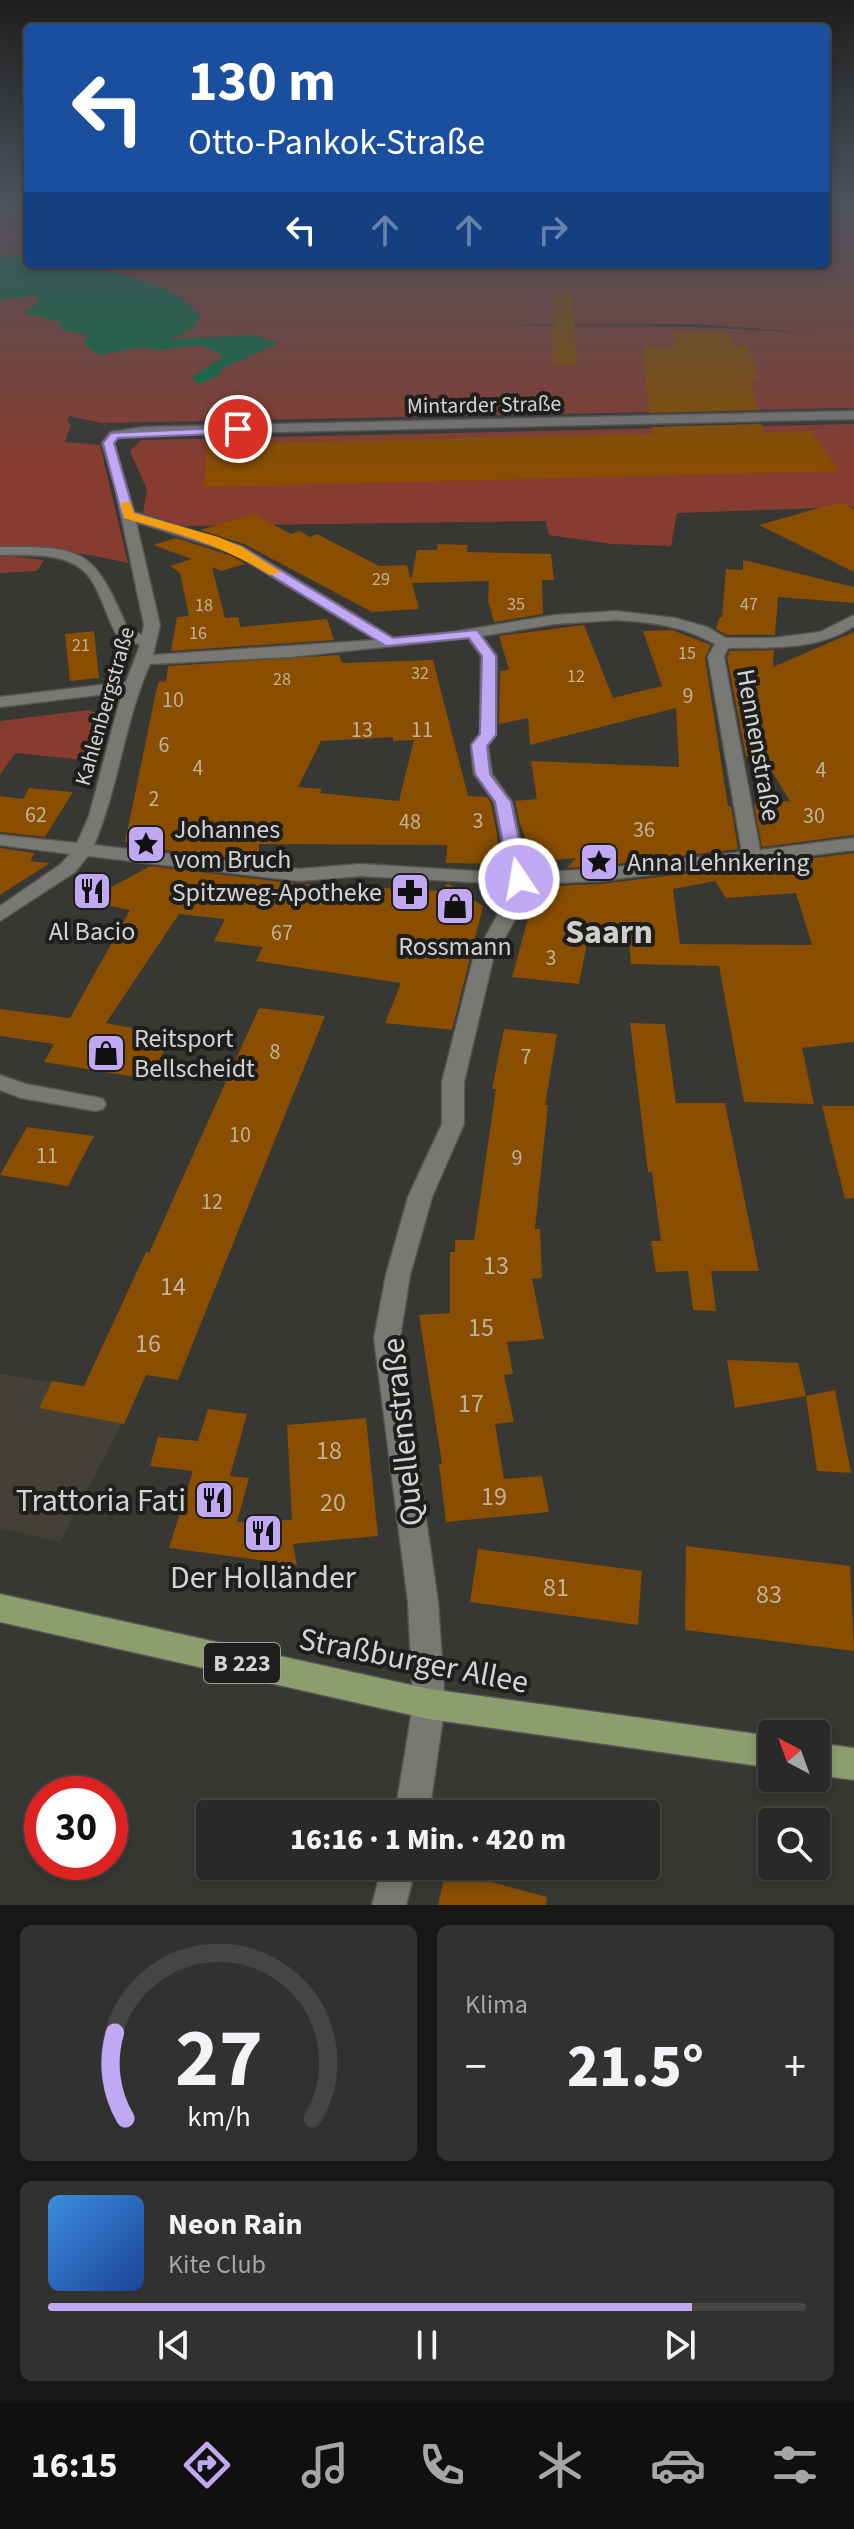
<!DOCTYPE html>
<html lang="de">
<meta charset="utf-8">
<style>
:root{--surface:#292927;--page:#31312f;--text:#f1f3f6;--muted:#a5a6a7;--line:#454544;--accent:#c0a8f3}
body{margin:0;font-family:"Source Sans 3",sans-serif;background:var(--page);color:var(--text);height:100vh;display:flex;flex-direction:column;font-size:30px;white-space:nowrap}
*{box-sizing:border-box;margin:0}
p{font-size:26px;color:var(--muted)}
.icon{flex:none;width:44px;height:44px;fill:none;stroke:currentColor;stroke-width:2;stroke-linecap:round;stroke-linejoin:round}
.map{position:relative;height:1905px;overflow:hidden}
.drawer{display:flex;flex-direction:column;gap:20px;padding:20px;background:#171715;flex:1}
.drawer>*{flex:none}
.top-card{position:absolute;left:24px;top:24px;width:806px;height:244px;border-radius:8px;box-shadow:0 4px 12px #0003,0 0 0 2px var(--line);background:#1a4fa0;color:#fff;overflow:hidden}
.needle{width:52px;rotate:319deg}
.controls{position:absolute;left:758px;top:1720px;display:grid;gap:16px}
.controls a{display:grid;place-items:center;width:72px;height:72px;border-radius:8px;background:var(--surface);box-shadow:0 4px 12px #0003,0 0 0 2px var(--line);font-size:40px}
.speed{position:absolute;left:24px;top:1776px;display:flex;gap:16px;font-size:40px;font-weight:700;text-align:center}
.speed>*{display:grid;place-content:center;width:104px;height:104px;border-radius:50%;background:var(--surface);box-shadow:0 4px 12px #0003,0 0 0 2px var(--line);line-height:1}
.speed .limit{border:12px solid #d22;background:#fff;color:#111}
.pin{position:absolute;display:grid;place-items:center;width:68px;height:68px;color:#fff;margin:-34px;border:4px solid #fff;border-radius:50%;box-shadow:0 2px 8px #0007}
.me{position:absolute;width:88px;margin:-44px;rotate:348deg;stroke-linejoin:round;filter:drop-shadow(0 0 6px #0008)}
.turn{display:flex;align-items:center;gap:28px;height:168px;padding:0 32px;font-size:36px}
.turn .icon{width:104px;height:104px;stroke-width:2.5}
.turn b{display:block;font-size:56px;line-height:68px}
.lanes{display:flex;align-items:center;height:76px;padding:0 32px;background:#0003;justify-content:center;gap:40px;direction:ltr}
.lanes .off{opacity:.35}
.big{font-size:60px;font-weight:800;line-height:1.1}
.drawer .widget{flex:1;display:flex;flex-direction:column;justify-content:center;gap:12px;min-width:0;padding:0 28px;border-radius:12px;background:var(--page)}
.drawer .dial{align-items:center;gap:0}
.dial svg{height:208px;overflow:visible;fill:none;stroke:var(--line);stroke-width:7;stroke-linecap:round;text-anchor:middle}
.dial text{fill:var(--text);stroke:none}
.song{display:flex;align-items:center;gap:24px}
.cover{width:96px;height:96px;border-radius:12px;background:linear-gradient(135deg,hsl(210 70% 55%),hsl(220 70% 35%))}
.played{height:8px;border-radius:4px;background:linear-gradient(90deg,var(--accent) 85%,var(--line) 85%)}
.keys{display:flex;justify-content:space-around;direction:ltr}
.heat{display:flex;justify-content:space-between;align-items:center;font-size:44px;direction:ltr}
.drawer .tiles{flex:1;display:grid;gap:20px;grid-template-columns:1fr 1fr}
.widget:last-child{grid-column:span 2}
.trip{position:absolute;left:196px;top:1800px;width:464px;height:80px;border-radius:8px;background:var(--surface);box-shadow:0 4px 12px #0003,0 0 0 2px var(--line);font-weight:800;line-height:80px;text-align:center}
.menu{display:flex;height:128px;justify-content:space-around;align-items:center;background:#101010;color:var(--muted)}
.menu .icon{width:56px;height:56px}
.menu .on{color:var(--accent)}
.menu b{font-size:36px;color:var(--text)}
.map>svg:first-child{display:block}
.built{fill:#424037}
.green{fill:#883c2f;fill-rule:evenodd}
.water{fill:#066d40}
.lines{fill:none;stroke-linecap:round;stroke-linejoin:round}
.stream{stroke:#066d40;stroke-width:4}
.building{fill:#894e00;fill-rule:evenodd}
.minor-casing{stroke:#555452;stroke-width:3}
.major-casing{stroke:#555452;stroke-width:3}
.minor{fill:#787875;fill-rule:evenodd}
.major{fill:#8c9e6c;fill-rule:evenodd}
.route{fill:#c0a8f3;stroke:#7d6d9e;stroke-width:2}
.slow{fill:#f59e0b}
.labels{text-anchor:middle;stroke-width:8;stroke-linejoin:round;paint-order:stroke}
.far-number-label{font-size:18px;fill:#c0b29d}
.far-street-label{font-size:22px;fill:#d3d3d1;stroke:#1e1e1d}
.number-label{font-size:22px;fill:#c0b29d}
.shield{fill:#1e1e1d;stroke:#9d9d9b;stroke-width:2}
.shield-label{font-size:24px;font-weight:bold;fill:#d3d3d1}
.street-label{font-size:26px;fill:#d3d3d1;stroke:#1e1e1d}
.poi-label{font-size:26px;fill:#d3d3d1;stroke:#1e1e1d;text-anchor:start}
.near-number-label{font-size:26px;fill:#c0b29d}
.near-street-label{font-size:32px;fill:#d3d3d1;stroke:#1e1e1d}
.near-poi-label{font-size:32px;fill:#d3d3d1;stroke:#1e1e1d;text-anchor:end}
.district-label{font-size:34px;font-weight:bold;fill:#cececb;stroke:#1e1e1d}
</style>
<div class="map">
<svg width="854" height="1905" viewBox="0 0 854 1905">
<rect width="100%" height="100%" fill="#373734"/>
<polygon class="built" points="0,1374 136,1396 60,1542 0,1528"/>
<g class="green">
<path d="M 0,204 L 28,204 L 28,264 L 826,264 L 826,204 L 854,204 L 854,408 L 101,423 L 70,416 L 67,421 L 71,425 L 65,442 L 100,445 L 128,563 C 85,553 44,547 0,546 ZM 697,324 L 812,333 L 692,327 L 480,325 Z"/>
<polygon points="854,424 854,507 677,513 671,546 612,544 549,535 546,521 181,526 143,513 147,490 130,451 141,440"/>
<polygon points="0,555 44,560 37,571 0,573"/>
<polygon points="88,710 98,713 85,760 15,753 0,775 0,721"/>
</g>
<path class="water" d="M 28,254 L 28,264 C 75,264 174,274 200,317 L 192,329 L 171,339 L 254,335 L 279,343 L 223,368 L 218,376 L 200,384 L 191,377 L 220,359 L 221,353 L 201,346 L 180,347 L 163,350 L 136,348 L 99,355 L 83,343 L 89,336 L 63,330 L 60,322 L 24,313 L 39,301 L 35,296 L 0,300 L 0,256 Z"/>
<g class="lines">
<polyline class="stream" points="826,208 854,210"/>
</g>
<g class="building">
<polygon points="572,292 576,365 552,365 554,293"/>
<polygon points="672,332 730,333 732,346 748,346 758,380 750,380 758,410 649,413 643,347 675,348"/>
<polygon points="762,424 764,432 812,431 838,471 204,487 207,444 653,434 651,427"/>
<polygon points="840,502 854,509 854,572 759,525"/>
<polygon points="253,514 291,534 299,531 310,537 317,534 379,566 407,565 411,580 417,550 437,550 438,544 468,545 467,552 551,554 554,580 542,580 543,614 494,622 488,601 489,581 412,583 419,609 372,612 244,544 200,530"/>
<polygon points="176,538 232,556 245,564 221,571 212,567 225,618 238,617 240,627 327,619 334,640 171,651 177,617 189,616 180,573 170,566 192,559 153,545"/>
<polygon points="743,560 854,587 854,603 778,597 775,635 727,635 716,629 719,618 722,617 726,569 743,570"/>
<polygon points="584,625 613,698 662,686 643,631 672,630 711,645 705,658 728,806 731,806 738,849 600,866 567,868 576,858 535,862 520,824 515,801 537,799 531,761 679,767 676,708 530,745 528,718 499,724 500,671 509,670 499,636"/>
<polygon points="94,631 99,678 70,681 65,634"/>
<polygon points="854,632 854,835 762,847 754,804 790,801 763,757 746,756 727,657 730,651 774,650 773,667"/>
<path d="M 339,655 L 342,663 L 433,660 L 468,796 L 487,797 L 491,803 L 498,840 L 496,864 L 446,863 L 447,845 L 259,844 L 258,861 L 147,848 L 125,842 L 156,692 L 159,681 L 166,682 L 168,666 ZM 393,737 L 393,741 L 414,740 L 399,801 L 320,793 L 322,789 L 298,787 L 321,741 Z"/>
<polygon points="29,788 73,792 45,837 0,832 0,796 23,799"/>
<polygon points="0,848 35,853 30,861 50,863 0,895"/>
<path d="M 854,853 L 854,1042 L 802,1048 L 814,1104 L 744,1102 L 719,966 L 631,964 L 629,942 L 588,938 L 579,984 L 512,977 L 530,911 L 551,886 L 600,884 ZM 715,881 L 726,898 L 796,893 L 812,945 L 680,944 L 673,889 Z"/>
<polygon points="150,866 299,884 445,891 446,884 449,884 483,906 452,1030 385,1023 401,983 256,961 263,947 214,941 225,919 179,914 106,1023 174,1036 147,1079 44,1062 54,1044 0,1036 0,1009 70,1018 130,910 86,901"/>
<polygon points="259,1008 325,1016 178,1380 146,1375 124,1424 39,1408 52,1381 84,1386 146,1252 149,1253"/>
<polygon points="630,1023 665,1024 676,1103 725,1103 759,1271 711,1271 716,1311 693,1310 688,1271 656,1272 651,1241 661,1241 652,1172 648,1172"/>
<polygon points="504,1029 557,1034 545,1105 548,1105 535,1229 540,1229 542,1278 532,1279 544,1339 507,1342 513,1374 504,1375 514,1422 495,1424 504,1479 542,1476 549,1512 446,1522 439,1464 442,1464 419,1315 450,1313 450,1252 455,1252 455,1240 474,1240 496,1089 492,1089"/>
<polygon points="822,1106 854,1106 854,1198 845,1199"/>
<polygon points="27,1127 94,1136 68,1186 0,1175"/>
<polygon points="727,1360 798,1363 806,1396 735,1408"/>
<polygon points="835,1390 851,1473 817,1471 806,1396"/>
<polygon points="208,1409 247,1414 230,1476 249,1478 237,1522 292,1520 287,1425 366,1418 378,1536 293,1544 297,1565 169,1548 193,1471 150,1466 158,1437 198,1441"/>
<polygon points="686,1546 850,1566 854,1651 685,1630"/>
<polygon points="478,1549 642,1571 638,1625 470,1602"/>
<polygon points="446,1870 547,1897 546,1905 438,1905"/>
</g>
<g class="lines">
<g class="minor-casing">
<g id="minor">
<path d="M 854,411 L 854,419 L 144,435 L 118,438 L 114,443 L 134,512 L 243,547 L 394,638 L 453,632 L 555,615 L 616,611 L 675,618 L 707,627 L 726,638 L 774,638 L 820,632 L 854,615 L 854,626 C 818,651 770,647 728,648 L 724,657 L 760,850 L 854,838 L 854,850 L 600,881 L 527,884 L 523,905 L 493,959 L 464,1082 L 464,1124 L 432,1197 L 410,1275 L 400,1338 L 438,1602 L 445,1704 L 429,1814 L 395,1814 L 413,1704 L 408,1602 L 374,1338 L 386,1275 L 408,1197 L 442,1124 L 442,1082 L 473,959 L 503,905 L 508,884 L 360,876 L 299,881 L 88,856 L 75,872 L 0,921 L 0,906 L 61,864 L 70,854 L 0,845 L 0,835 L 77,843 L 89,816 L 122,692 L 0,707 L 0,697 L 126,682 L 140,645 L 117,635 C 107,619 103,599 93,583 C 76,551 31,555 0,555 L 0,547 C 87,546 94,551 128,629 L 142,635 L 144,625 L 115,486 L 102,443 L 110,432 L 144,427 ZM 136,522 L 233,553 L 376,640 L 153,655 L 160,625 ZM 616,620 C 652,622 683,626 715,644 L 708,657 L 742,852 L 600,869 L 527,873 L 512,802 L 492,774 L 488,746 L 496,735 L 497,656 L 482,636 L 555,624 ZM 468,638 L 481,656 L 480,734 L 471,745 L 474,774 L 494,802 L 508,873 L 360,864 L 299,869 L 94,845 C 119,787 124,722 150,664 L 290,657 Z"/>
<polygon points="0,1075 26,1084 95,1097 103,1099 106,1104 103,1109 95,1111 21,1098 0,1090"/>
<polygon points="382,1866 416,1866 406,1905 372,1905"/>
</g>
</g>
<g class="major-casing">
<g id="major">
<polygon points="0,1594 429,1689 772,1736 772,1768 429,1719 0,1622"/>
<polygon points="816,1743 854,1748 854,1780 816,1775"/>
</g>
</g>
<use href="#minor" class="minor"/>
<use href="#major" class="major"/>
</g>
<linearGradient id="sky" x2="0" y2="1"><stop stop-color="#1e1e1d"/><stop offset="0.43" stop-color="#4d535c"/><stop offset="1" stop-color="#4d535c" stop-opacity="0"/></linearGradient>
<rect width="854" height="471" fill="url(#sky)"/>
<polygon class="route" points="242,427 244,429 238,433 118,438 114,443 134,513 242,547 393,638 477,630 496,656 496,735 487,746 490,774 511,802 527,879 525,883 519,884 510,879 495,802 475,774 471,745 480,734 482,656 469,638 386,646 233,552 122,515 103,443 111,433"/>
<path class="slow" d="M 121,502 L 130,502 L 134,513 L 218,537 L 242,547 L 281,572 L 270,575 C 219,544 180,534 124,518 Z"/>
<defs>
<g id="sight-square" transform="scale(2)"><rect x="-9" y="-9" width="18" height="18" rx="4" fill="#c0a8f3" stroke="#1e1e1d"/><path d="M0-6L1.8-2.2L6-1.7L2.9 1.2L3.7 5.4L0 3.3L-3.7 5.4L-2.9 1.2L-6-1.7L-1.8-2.2Z" fill="#111"/></g>
<g id="restaurant-square" transform="scale(2)"><rect x="-9" y="-9" width="18" height="18" rx="4" fill="#c0a8f3" stroke="#1e1e1d"/><path d="M-5-6h1v4h1v-4h1v4h1v-4h1v5L-1.5 .5V6h-2V.5L-5-1ZM5-6V6H3V1.5H1.5Q1.5-4 5-6Z" fill="#111"/></g>
<g id="pharmacy-square" transform="scale(2)"><rect x="-9" y="-9" width="18" height="18" rx="4" fill="#c0a8f3" stroke="#1e1e1d"/><path d="M-2-6h4v4h4v4h-4v4h-4v-4h-4v-4h4Z" fill="#111"/></g>
<g id="shop-square" transform="scale(2)"><rect x="-9" y="-9" width="18" height="18" rx="4" fill="#c0a8f3" stroke="#1e1e1d"/><path d="M-5-2.5h2.3a2.7 3.5 0 0 1 5.4 0H5L5.5 6h-11ZM-1.5-2.5h3a1.5 2.3 0 0 0-3 0Z" fill="#111"/></g>
</defs>
<g fill-rule="evenodd">
<use href="#sight-square" x="146" y="844"/>
<use href="#sight-square" x="599" y="862"/>
<use href="#restaurant-square" x="92" y="891"/>
<use href="#pharmacy-square" x="410" y="892"/>
<use href="#shop-square" x="455" y="906"/>
<use href="#shop-square" x="106" y="1053"/>
<use href="#restaurant-square" x="214" y="1500"/>
<use href="#restaurant-square" x="263" y="1533"/>
</g>
<g class="labels">
<g class="far-number-label">
<text x="381" y="585">29</text>
<text x="516" y="610">35</text>
<text x="749" y="610">47</text>
<text x="204" y="611">18</text>
<text x="198" y="639">16</text>
<text x="81" y="651">21</text>
<text x="687" y="659">15</text>
<text x="420" y="679">32</text>
<text x="576" y="682">12</text>
<text x="282" y="685">28</text>
</g>
<g class="far-street-label">
<text transform="translate(484 404) rotate(-1)" y="8">Mintarder Straße</text>
<text transform="translate(104 706) rotate(-74)" y="8">Kahlenbergstraße</text>
</g>
<g class="number-label">
<text x="688" y="703">9</text>
<text x="173" y="707">10</text>
<text x="362" y="737">13</text>
<text x="422" y="737">11</text>
<text x="164" y="752">6</text>
<text x="198" y="775">4</text>
<text x="821" y="777">4</text>
<text x="154" y="806">2</text>
<text x="36" y="822">62</text>
<text x="814" y="823">30</text>
<text x="478" y="828">3</text>
<text x="410" y="829">48</text>
<text x="644" y="837">36</text>
<text x="282" y="940">67</text>
<text x="551" y="965">3</text>
<text x="275" y="1059">8</text>
<text x="526" y="1064">7</text>
<text x="240" y="1142">10</text>
<text x="47" y="1163">11</text>
<text x="517" y="1165">9</text>
<text x="212" y="1209">12</text>
</g>
<rect class="shield" x="204" y="1643" width="76" height="40" rx="6"/>
<g class="shield-label">
<text x="242" y="1671">B 223</text>
</g>
<g class="street-label">
<text transform="translate(759 745) rotate(80)" y="9">Hennenstraße</text>
</g>
<g class="poi-label">
<text x="174" y="838">Johannes<tspan x="174" dy="30">vom Bruch</tspan></text>
<text x="627" y="871">Anna Lehnkering</text>
<text x="382" y="901" text-anchor="end">Spitzweg-Apotheke</text>
<text x="92" y="940" text-anchor="middle">Al Bacio</text>
<text x="455" y="955" text-anchor="middle">Rossmann</text>
<text x="134" y="1047">Reitsport<tspan x="134" dy="30">Bellscheidt</tspan></text>
</g>
<g class="near-number-label">
<text x="496" y="1274">13</text>
<text x="173" y="1295">14</text>
<text x="481" y="1336">15</text>
<text x="148" y="1352">16</text>
<text x="471" y="1412">17</text>
<text x="329" y="1459">18</text>
<text x="494" y="1505">19</text>
<text x="333" y="1511">20</text>
<text x="556" y="1596">81</text>
<text x="769" y="1603">83</text>
</g>
<g class="near-street-label">
<text transform="translate(402 1432) rotate(-96)" y="11">Quellenstraße</text>
<text transform="translate(414 1660) rotate(11)" y="11">Straßburger Allee</text>
</g>
<g class="near-poi-label">
<text x="186" y="1511">Trattoria Fati</text>
<text x="263" y="1588" text-anchor="middle">Der Holländer</text>
</g>
<g class="district-label">
<text x="609" y="943">Saarn</text>
</g>
</g>
</svg>
<div class="controls">
<a><svg class="needle" viewBox="-14 -14 28 28"><path d="M0-13l5 13h-10z" fill="#e53935"/><path d="M0 13l5-13h-10z" fill="#a5a6a7"/></svg></a>
<a><svg class="icon" aria-label="search" viewBox="0 0 24 24"><circle cx="10" cy="10" r="6"/><path d="M15 15l6 6"/></svg></a>
</div>
<div class="speed"><div class="limit">30</div></div>
<div class="pin" style="left:238px;top:429px;background:#d93025"><svg class="icon" aria-label="arrive" viewBox="0 0 24 24"><path d="M6 21V4h12l-3 4 3 4H6"/></svg></div>
<svg class="me" style="left:519px;top:879px" viewBox="-20 -20 40 40"><circle r="17" fill="#c0a8f3" stroke="#fff" stroke-width="3"/><path d="M0-11L8 9 0 5-8 9z" fill="#fff"/></svg>
<div class="trip">16:16 · 1 Min. · 420 m</div>
<div class="top-card">
<div class="turn"><svg class="icon" aria-label="left" viewBox="0 0 24 24"><path d="M17 20v-9H6M10 6l-5 5 5 5"/></svg><div><b>130 m</b>Otto-Pankok-Straße</div></div>
<div class="lanes"><svg class="icon" aria-label="left" viewBox="0 0 24 24"><path d="M17 20v-9H6M10 6l-5 5 5 5"/></svg><svg class="icon off" aria-label="ahead" viewBox="0 0 24 24"><path d="M12 20V5M6 11l6-6 6 6"/></svg><svg class="icon off" aria-label="ahead" viewBox="0 0 24 24"><path d="M12 20V5M6 11l6-6 6 6"/></svg><svg class="icon off" aria-label="right" viewBox="0 0 24 24"><path d="M7 20v-9h11M14 6l5 5-5 5"/></svg></div>
</div>
</div>
<section class="drawer">
<div class="tiles">
<div class="widget dial"><svg viewBox="0 0 100 80">
<path d="M14 69A42 42 0 1 1 86 69"/>
<path d="M14 69A42 42 0 0 1 10 36" stroke="#c0a8f3"/>
<text x="50" y="56" font-size="32" font-weight="700">27</text>
<text x="50" y="72" font-size="11">km/h</text>
</svg></div>
<div class="widget"><p>Klima</p>
<div class="heat"><a>−</a><b class="big">21.5°</b><a>+</a></div>
</div>
<div class="widget">
<div class="song"><i class="cover"></i><div><b>Neon Rain</b><p>Kite Club</p></div></div>
<div class="played"></div>
<div class="keys"><svg class="icon" aria-label="previous" viewBox="0 0 24 24"><path d="M18 5L8 12l10 7zM5 5v14"/></svg><svg class="icon" aria-label="pause" viewBox="0 0 24 24"><path d="M8 5v14M16 5v14"/></svg><svg class="icon" aria-label="next" viewBox="0 0 24 24"><path d="M6 5l10 7-10 7zM19 5v14"/></svg></div>
</div>
</div>
</section>
<nav class="menu">
<b>16:15</b>
<svg class="icon on" aria-label="directions" viewBox="0 0 24 24"><path d="M12 3l9 9-9 9-9-9zM9 14v-3h6M13 9l2 2-2 2"/></svg>
<svg class="icon" aria-label="music" viewBox="0 0 24 24"><path d="M9 18V5l10-2v13"/><circle cx="6" cy="18" r="3"/><circle cx="16" cy="16" r="3"/></svg>
<svg class="icon" aria-label="phone" viewBox="0 0 24 24"><path d="M5 4h4l2 5-3 2q2 4 5 5l2-3 5 2v4C11 20 4 13 5 4z"/></svg>
<svg class="icon" aria-label="climate" viewBox="0 0 24 24"><path d="M12 3v18M4 7l16 10M4 17L20 7"/></svg>
<svg class="icon" aria-label="car" viewBox="0 0 24 24"><path d="M5 17H2v-5l4-1 3-4h7l3 4 3 1v5h-3M9 17h6M6 11h13"/><circle cx="7" cy="17" r="2"/><circle cx="17" cy="17" r="2"/></svg>
<svg class="icon" aria-label="filters" viewBox="0 0 24 24"><path d="M4 7h16M4 17h16"/><circle cx="9" cy="7" r="2"/><circle cx="15" cy="17" r="2"/></svg>
</nav>
